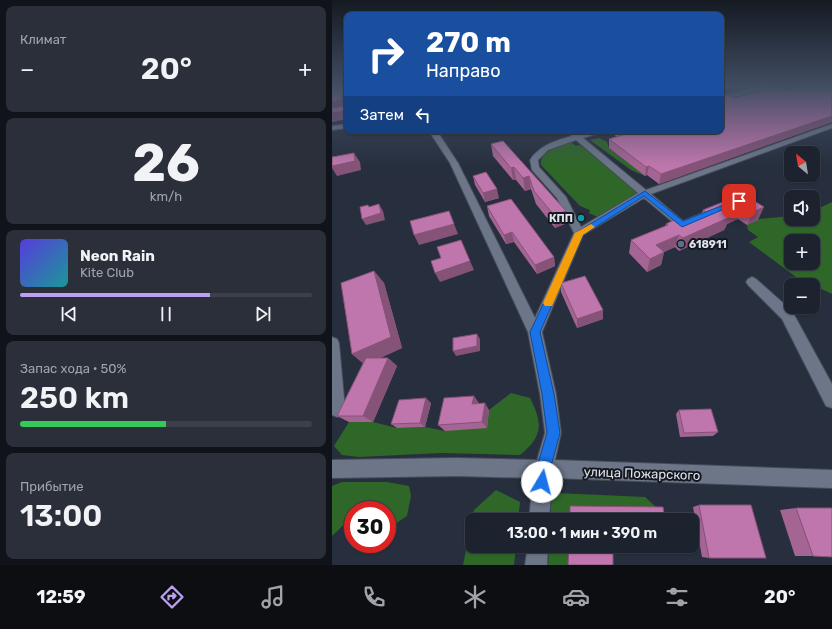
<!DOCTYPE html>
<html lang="ru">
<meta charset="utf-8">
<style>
:root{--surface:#1d232e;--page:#2a2f3a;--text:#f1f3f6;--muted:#a0a4aa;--line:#3b404a;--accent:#bca0f2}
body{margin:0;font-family:Rubik,sans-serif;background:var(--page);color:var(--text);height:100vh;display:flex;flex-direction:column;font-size:15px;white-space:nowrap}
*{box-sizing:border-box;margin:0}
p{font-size:13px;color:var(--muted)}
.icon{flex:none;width:22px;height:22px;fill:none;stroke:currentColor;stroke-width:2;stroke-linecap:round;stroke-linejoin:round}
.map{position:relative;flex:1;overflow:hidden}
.side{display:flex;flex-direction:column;gap:6px;padding:6px;background:#101319;width:332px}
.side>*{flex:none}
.banner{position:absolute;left:12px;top:12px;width:380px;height:122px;border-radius:8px;box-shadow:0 1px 3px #0004,0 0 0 1px var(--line);background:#1a4fa0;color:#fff;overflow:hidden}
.needle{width:26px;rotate:330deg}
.fabs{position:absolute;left:452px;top:146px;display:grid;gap:8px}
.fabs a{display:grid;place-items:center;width:36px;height:36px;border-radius:8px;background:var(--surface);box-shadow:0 1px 3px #0004,0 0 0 1px var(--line);font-size:20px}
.speed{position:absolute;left:12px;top:501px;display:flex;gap:8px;font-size:20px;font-weight:700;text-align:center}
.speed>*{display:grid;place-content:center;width:52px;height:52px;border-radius:50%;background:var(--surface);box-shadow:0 1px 3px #0004,0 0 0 1px var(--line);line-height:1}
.speed .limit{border:6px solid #d22;background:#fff;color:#111}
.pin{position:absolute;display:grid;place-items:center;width:34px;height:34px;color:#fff;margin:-17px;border-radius:8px;box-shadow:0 2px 6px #0006}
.me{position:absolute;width:44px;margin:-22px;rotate:8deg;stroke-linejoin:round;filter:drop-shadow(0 0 3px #0008)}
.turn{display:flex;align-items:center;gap:14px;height:84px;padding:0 16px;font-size:18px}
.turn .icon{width:52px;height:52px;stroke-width:2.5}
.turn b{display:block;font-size:28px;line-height:34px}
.then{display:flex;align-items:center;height:38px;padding:0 16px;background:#0003;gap:8px;font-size:15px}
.big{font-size:30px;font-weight:600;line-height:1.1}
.side .tile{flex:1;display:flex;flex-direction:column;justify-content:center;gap:6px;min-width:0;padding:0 14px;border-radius:8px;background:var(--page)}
.side .dial{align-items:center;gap:0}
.dial b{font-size:52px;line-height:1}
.song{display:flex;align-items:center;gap:12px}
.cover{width:48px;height:48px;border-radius:6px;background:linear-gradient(135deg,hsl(250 70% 55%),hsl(180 70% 35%))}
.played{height:4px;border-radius:2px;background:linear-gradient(90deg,var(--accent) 65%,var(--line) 65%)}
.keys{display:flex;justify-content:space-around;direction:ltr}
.heat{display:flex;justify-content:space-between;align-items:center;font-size:22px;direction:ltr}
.charge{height:6px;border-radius:3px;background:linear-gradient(90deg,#34c759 50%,var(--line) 0)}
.trip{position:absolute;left:133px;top:513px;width:234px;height:40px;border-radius:8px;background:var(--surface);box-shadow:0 1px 3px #0004,0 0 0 1px var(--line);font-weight:600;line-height:40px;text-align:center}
.menu{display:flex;height:64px;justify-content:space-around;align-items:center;background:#0c0e12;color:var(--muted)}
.menu .icon{width:28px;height:28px}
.menu .on{color:var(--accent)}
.menu b{font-size:18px;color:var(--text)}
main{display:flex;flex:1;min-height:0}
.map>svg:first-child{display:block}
.green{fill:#2f6729;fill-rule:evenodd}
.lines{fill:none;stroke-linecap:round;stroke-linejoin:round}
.minor-casing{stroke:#454c59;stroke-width:2}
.minor{fill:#6c7688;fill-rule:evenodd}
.wall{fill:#a46594}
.shaded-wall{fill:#865378}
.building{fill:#bf76ac;stroke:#865378}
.route{fill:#1a73e8;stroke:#114b97}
.slow{fill:#f59e0b}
.culture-dot{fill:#0f9aa8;stroke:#14171e;stroke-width:1.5}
.service-dot{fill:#5c6f8a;stroke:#14171e;stroke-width:1.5}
.labels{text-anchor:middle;stroke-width:4;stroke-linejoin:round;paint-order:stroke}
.poi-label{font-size:11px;font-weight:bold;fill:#dde2ec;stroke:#14171e;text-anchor:end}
.near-street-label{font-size:13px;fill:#dde2ec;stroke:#14171e}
</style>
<main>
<section class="side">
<div class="tile"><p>Климат</p>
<div class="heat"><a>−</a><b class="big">20°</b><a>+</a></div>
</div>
<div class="tile dial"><b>26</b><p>km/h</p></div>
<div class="tile">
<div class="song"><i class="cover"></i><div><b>Neon Rain</b><p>Kite Club</p></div></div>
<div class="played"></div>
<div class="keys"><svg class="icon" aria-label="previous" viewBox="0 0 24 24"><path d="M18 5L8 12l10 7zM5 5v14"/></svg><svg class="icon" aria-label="pause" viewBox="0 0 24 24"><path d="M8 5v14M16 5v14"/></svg><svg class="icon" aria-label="next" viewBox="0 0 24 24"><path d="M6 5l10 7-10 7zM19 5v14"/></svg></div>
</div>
<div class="tile"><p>Запас хода · 50%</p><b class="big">250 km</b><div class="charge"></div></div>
<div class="tile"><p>Прибытие</p><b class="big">13:00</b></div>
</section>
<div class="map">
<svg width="500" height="565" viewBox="0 0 500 565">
<rect width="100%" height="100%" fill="#272f3e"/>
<g class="green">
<polygon points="267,138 275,142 277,148 313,176 299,170 258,140"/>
<path d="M 239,142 L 244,146 L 248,145 L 304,190 L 305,193 L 268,218 L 257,213 L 258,210 L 248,206 L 209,165 C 207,151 228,145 239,142 Z"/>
<path d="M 500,202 L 500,294 L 464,277 L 417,242 L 426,237 L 416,230 L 415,225 L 426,219 L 459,216 L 459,219 L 481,219 L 481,211 ZM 459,241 L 481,241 L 481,263 L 459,263 Z"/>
<path d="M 179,393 L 198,398 C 211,424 211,436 188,455 L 109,453 L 27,457 L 10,455 L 2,446 L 17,422 L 41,422 L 65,428 L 93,427 L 113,431 L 157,410 Z"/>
<polygon points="10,482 55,482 77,486 79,496 75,516 63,524 55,521 55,510 21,510 21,516 0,536 0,486"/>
<polygon points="164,490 188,502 186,520 140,520 140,546 184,546 182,565 131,565 142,510"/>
<polygon points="224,493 313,497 324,507 239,520 219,520 219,503"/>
<polygon points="217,546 238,546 238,565 216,565"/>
</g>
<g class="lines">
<g class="minor-casing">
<g id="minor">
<polygon points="429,86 451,86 389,100 389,96"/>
<polygon points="15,124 15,128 0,130 0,126"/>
<path d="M 500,124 L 500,128 L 319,194 L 351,221 L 383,208 L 386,209 L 388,211 L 386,213 L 343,231 L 338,228 L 343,224 L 312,198 L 251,235 L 210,332 L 224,394 L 229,433 L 223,460 L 500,470 L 500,488 L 220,478 L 217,520 L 197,520 L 201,478 L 125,476 L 0,478 L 0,460 L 125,458 L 205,460 L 213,433 L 208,394 L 196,332 L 118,163 L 97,131 L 105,131 L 126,163 L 203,318 L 242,233 L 225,198 L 200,170 L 198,160 C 208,145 223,141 240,136 L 234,131 L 242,131 L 247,134 L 261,131 L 274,131 L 251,138 L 314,190 ZM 244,140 L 306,193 L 249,227 L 234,197 L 207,167 L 206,160 L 216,150 Z"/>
<polygon points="420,277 424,279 460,311 500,384 500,408 494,406 450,319 416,285 414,282 416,279"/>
<polygon points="0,337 5,339 7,343 13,409 11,415 5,417 0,415"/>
<polygon points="196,546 216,546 215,565 193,565"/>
</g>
</g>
<use href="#minor" class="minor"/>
</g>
<g class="wall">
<polygon points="500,86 500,122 327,184 315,175 313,176 277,148 277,139 285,137 277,131 389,131 403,98 451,90"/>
<polygon points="221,131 233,131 233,132 225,134"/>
<polygon points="171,141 235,223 223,228 204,204 199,189 193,191 184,180 181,180 161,156 159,144"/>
<polygon points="141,176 167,198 153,202 143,185"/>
<polygon points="411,194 426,220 415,225 406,219 395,224 392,230 347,251 343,247 332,252 329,265 315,272 297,253 299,240 333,226 334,224 352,225 369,217 371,210"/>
<polygon points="155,206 222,257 223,266 205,274 182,242 174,244 157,216"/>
<polygon points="42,271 52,283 70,348 48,358 56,358 65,366 41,422 17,422 5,416 31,363 20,354"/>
<polygon points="229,283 271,310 271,319 245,328 229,292"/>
<polygon points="99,403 93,427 65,428 59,424"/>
<polygon points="146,403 157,410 155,428 113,431 106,425 147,403"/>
<polygon points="347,410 386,432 381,436 348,437 344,414"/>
<polygon points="367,505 377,558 370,557 361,507"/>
<polygon points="464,508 481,556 463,556 448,510"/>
</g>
<g class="shaded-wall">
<polygon points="15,94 15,103 13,103 15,109 13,109 15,112 15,119 0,122 0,102 9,95"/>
<polygon points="500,116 500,122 327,184 329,174"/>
<polygon points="225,131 233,131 233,132 225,134"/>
<polygon points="22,153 28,162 29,170 5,176 0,168 0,166"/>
<polygon points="317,166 315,175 313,176 314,167"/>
<polygon points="182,167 184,180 181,180 179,168"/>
<polygon points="197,176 199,189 193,191 191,178"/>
<polygon points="165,189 167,198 153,202 151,193"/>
<polygon points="47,204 51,211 53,220 34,225 30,219"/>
<polygon points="412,206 406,219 395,224 392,230 347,251 351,238 394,214"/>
<polygon points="432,207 426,220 415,225 421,212"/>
<polygon points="117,211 126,234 87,245 82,235"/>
<polygon points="234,211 235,223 223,228 222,215"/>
<polygon points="180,232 182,242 174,244 172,235"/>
<polygon points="347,235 343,247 321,257 324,245"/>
<polygon points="332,252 329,265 315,272 318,259"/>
<polygon points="222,257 223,266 205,274 203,265"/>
<polygon points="138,261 142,270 108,282 103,273"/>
<polygon points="42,271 52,283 70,348 33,365 20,354"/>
<polygon points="271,310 271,319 245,328 245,319"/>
<polygon points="145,334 148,339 148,351 124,356 121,351"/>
<polygon points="56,358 65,366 41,422 31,416"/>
<polygon points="142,396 147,403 145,410 140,404"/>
<polygon points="94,398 99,403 93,427 88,423"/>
<polygon points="153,403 157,410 155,428 150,422"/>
</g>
<g class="building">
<polygon points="0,86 15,86 15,94 9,95 10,100 0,102"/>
<polygon points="470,86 500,86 500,116 329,174 317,166 314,167 277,139 294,134 290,131 389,131 389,92 403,98 443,87 451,90 458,90"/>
<polygon points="12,106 13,111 0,113 0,108"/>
<polygon points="171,141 234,211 222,215 202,191 197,176 191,178 182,167 179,168 159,144"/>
<polygon points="22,153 23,161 0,166 0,157"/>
<polygon points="154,172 165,189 151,193 141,176"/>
<polygon points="411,194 432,207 421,212 412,206 394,214 398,217 351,238 347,235 324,245 332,252 318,259 299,240 336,225 334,224 342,220 346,220 352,225 377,214 371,210"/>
<polygon points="179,199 222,257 203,265 180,232 172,235 155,206"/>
<polygon points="47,204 49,213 30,219 28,207 36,205 37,207"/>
<polygon points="117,211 122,224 82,235 78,221"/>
<polygon points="129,240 138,261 103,273 99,261 109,258 105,247"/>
<polygon points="42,271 59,337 20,354 9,283"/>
<polygon points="253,276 271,310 245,319 229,283"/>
<polygon points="145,334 145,346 121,351 121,338"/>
<polygon points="34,358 56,358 31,416 5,416"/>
<polygon points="142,396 140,404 153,403 150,422 106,425 112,398"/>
<polygon points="94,398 88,423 59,424 67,400"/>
<polygon points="379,409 386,432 352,433 347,410"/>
<polygon points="367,505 419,505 434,558 377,558"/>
<polygon points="238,506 331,507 333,520 238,520"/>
<polygon points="464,508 500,508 500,557 481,556"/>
<polygon points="237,546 336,546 337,552 281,551 281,565 236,565"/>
</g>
<linearGradient id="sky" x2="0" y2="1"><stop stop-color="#151a22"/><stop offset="0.52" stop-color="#414d63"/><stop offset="1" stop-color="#414d63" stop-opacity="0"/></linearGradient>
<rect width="500" height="166" fill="url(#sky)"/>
<polygon class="route" points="313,191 351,221 404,200 411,201 350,227 312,196 251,235 208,332 222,394 228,433 218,470 215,487 210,489 205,487 203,482 204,470 215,433 210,394 198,332 245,232"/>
<polygon class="slow" points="259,224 263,227 251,235 220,306 213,306 211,303 243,233"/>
<circle class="culture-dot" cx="249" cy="218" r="4"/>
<circle class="service-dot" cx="349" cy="244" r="4"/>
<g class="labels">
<g class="poi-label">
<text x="241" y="222">КПП</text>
<text x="357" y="248" text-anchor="start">618911</text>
</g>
<g class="near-street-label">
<text transform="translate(310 473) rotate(2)" y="5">улица Пожарского</text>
</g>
</g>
</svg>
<div class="fabs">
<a><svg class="needle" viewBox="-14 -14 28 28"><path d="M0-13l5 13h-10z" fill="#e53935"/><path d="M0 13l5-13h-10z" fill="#a0a4aa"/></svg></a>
<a><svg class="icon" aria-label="sound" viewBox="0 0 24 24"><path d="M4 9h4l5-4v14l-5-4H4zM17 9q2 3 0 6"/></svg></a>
<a>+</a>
<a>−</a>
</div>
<div class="speed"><div class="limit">30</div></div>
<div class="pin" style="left:407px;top:201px;background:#d93025"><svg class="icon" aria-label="arrive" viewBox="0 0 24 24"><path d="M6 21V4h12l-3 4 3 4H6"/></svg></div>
<svg class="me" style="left:210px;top:482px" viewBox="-20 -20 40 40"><circle r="19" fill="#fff"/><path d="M0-13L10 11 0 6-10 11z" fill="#1a73e8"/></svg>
<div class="trip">13:00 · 1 мин · 390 m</div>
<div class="banner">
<div class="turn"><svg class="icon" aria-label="right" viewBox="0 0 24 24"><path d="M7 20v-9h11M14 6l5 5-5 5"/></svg><div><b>270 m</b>Направо</div></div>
<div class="then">Затем<svg class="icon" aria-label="left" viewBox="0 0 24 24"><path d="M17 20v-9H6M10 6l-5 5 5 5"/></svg></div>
</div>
</div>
</main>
<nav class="menu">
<b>12:59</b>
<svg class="icon on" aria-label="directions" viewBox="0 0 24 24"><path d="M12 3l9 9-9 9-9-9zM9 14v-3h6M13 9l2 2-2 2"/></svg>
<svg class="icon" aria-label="music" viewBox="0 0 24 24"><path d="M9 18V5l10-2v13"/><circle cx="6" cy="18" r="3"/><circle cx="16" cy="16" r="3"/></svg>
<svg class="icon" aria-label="phone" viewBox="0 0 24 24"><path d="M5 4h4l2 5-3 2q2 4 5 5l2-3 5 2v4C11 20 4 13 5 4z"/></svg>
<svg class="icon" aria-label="climate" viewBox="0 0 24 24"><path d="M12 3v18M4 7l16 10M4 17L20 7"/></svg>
<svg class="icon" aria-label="car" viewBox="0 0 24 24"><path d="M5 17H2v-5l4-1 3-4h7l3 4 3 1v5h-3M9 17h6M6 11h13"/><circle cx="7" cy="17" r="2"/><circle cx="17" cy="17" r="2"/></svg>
<svg class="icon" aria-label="filters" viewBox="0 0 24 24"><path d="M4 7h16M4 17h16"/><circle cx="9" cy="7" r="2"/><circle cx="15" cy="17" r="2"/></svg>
<b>20°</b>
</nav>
